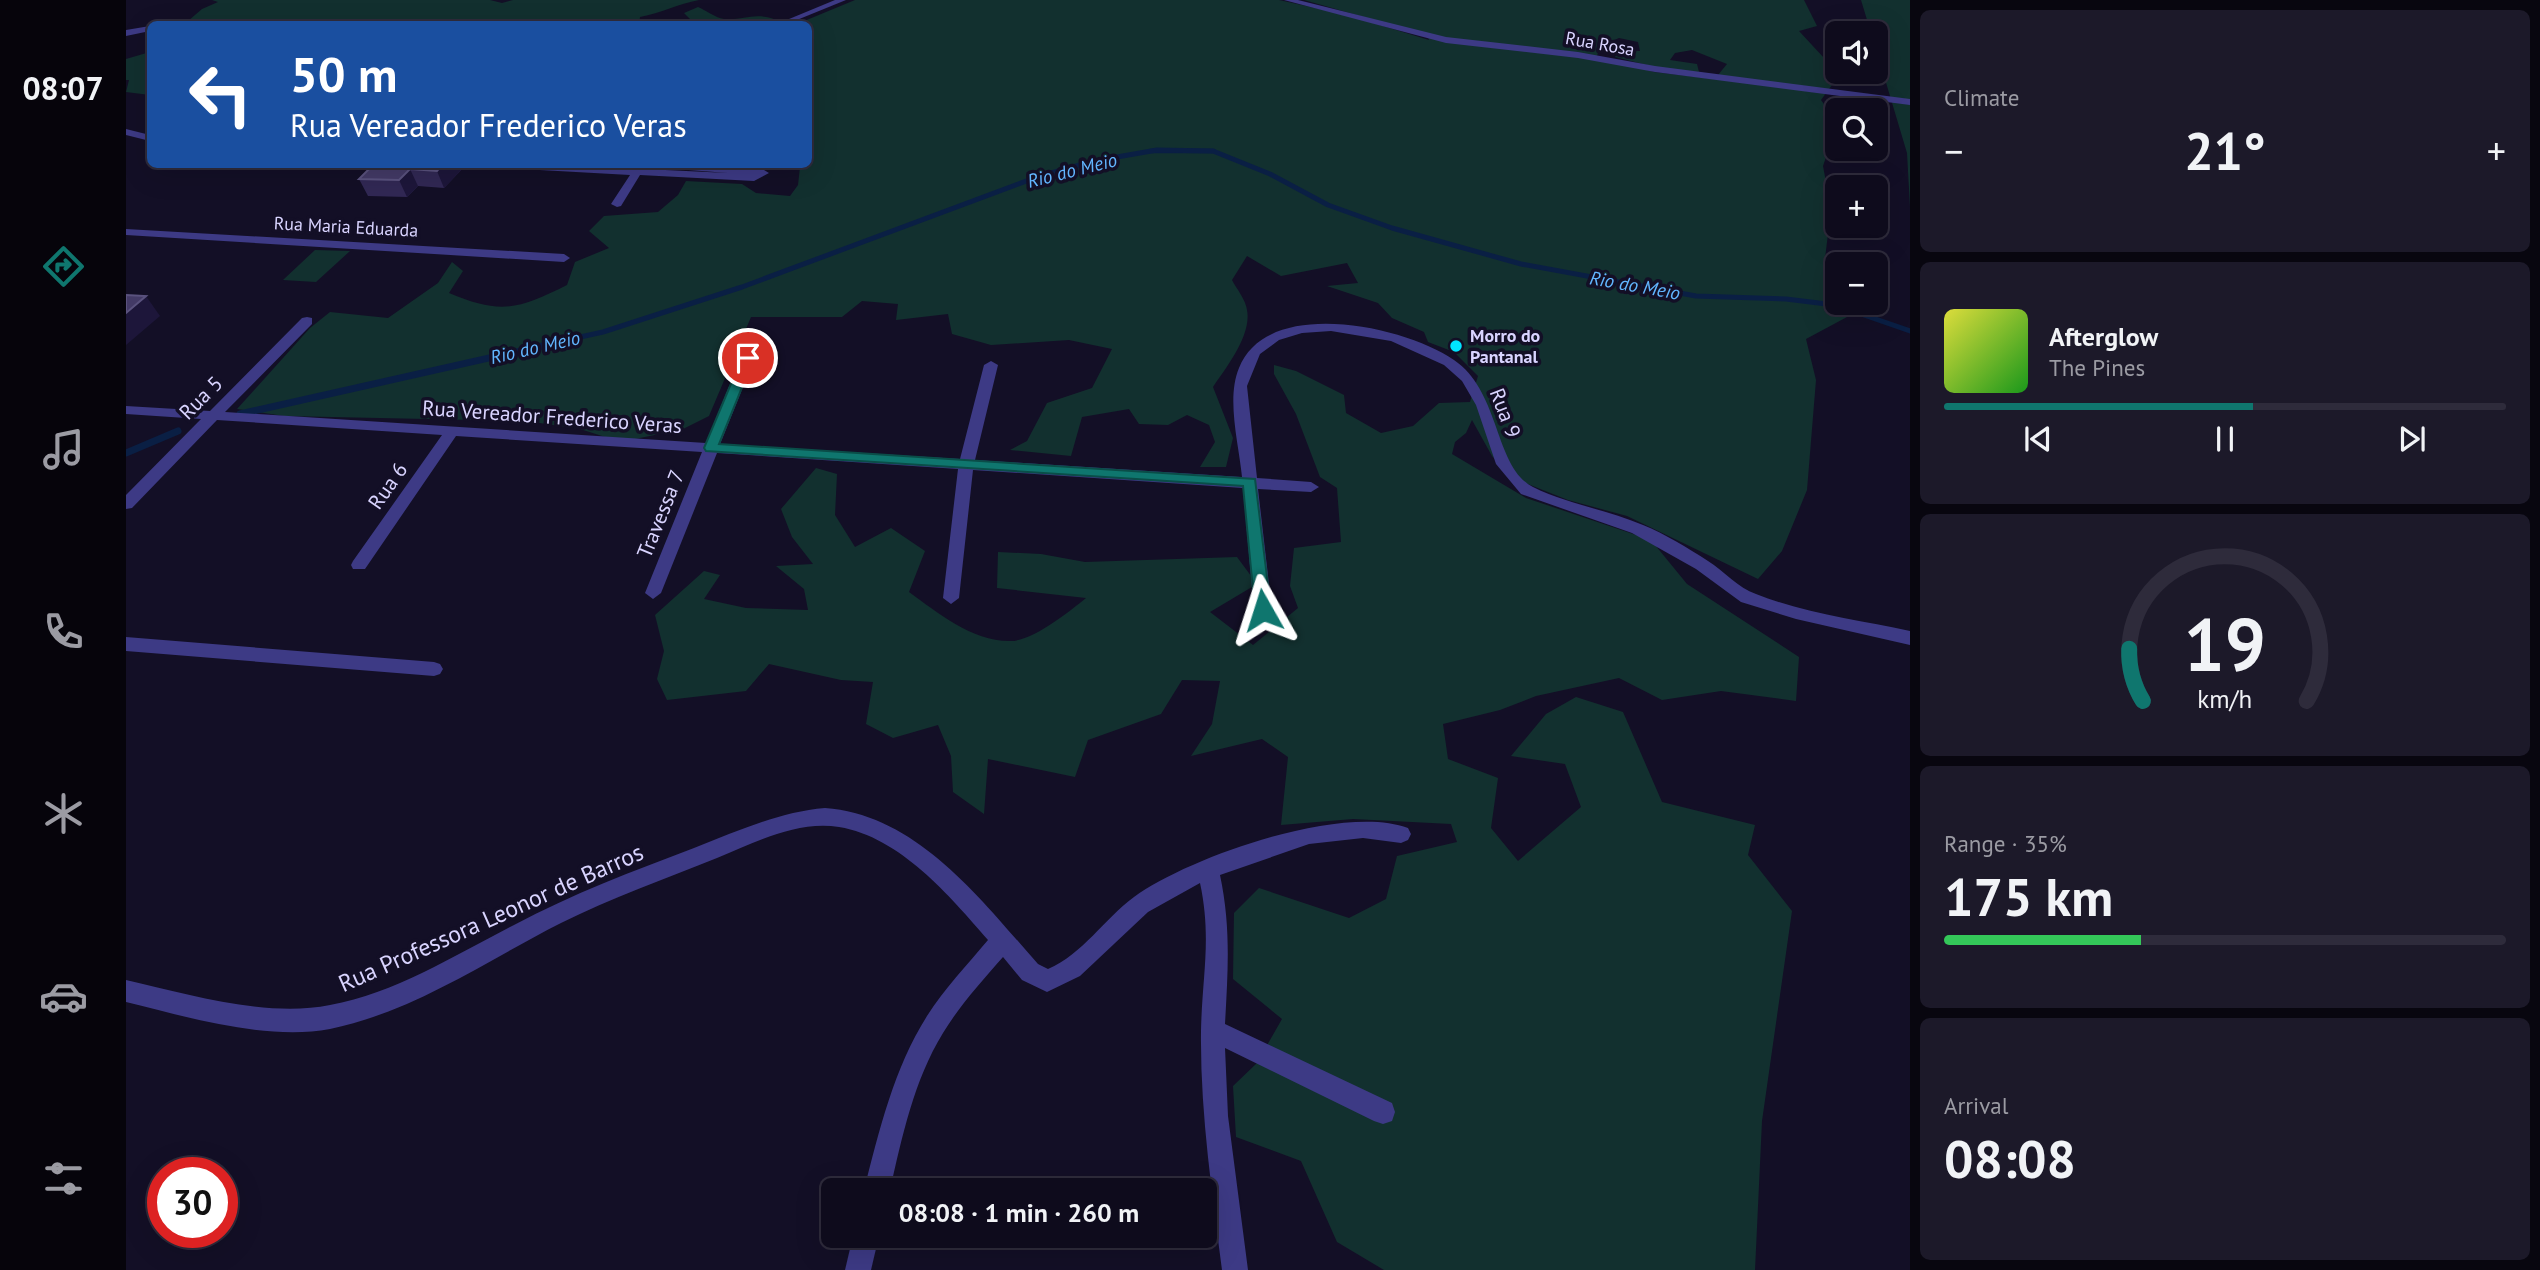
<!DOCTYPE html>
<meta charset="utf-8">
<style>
:root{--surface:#0e0b1c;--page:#1c1929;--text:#f1f3f6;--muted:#9b9ba3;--line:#2e2b3b;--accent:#0f766e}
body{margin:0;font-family:"PT Sans",sans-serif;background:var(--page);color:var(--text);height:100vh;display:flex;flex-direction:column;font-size:26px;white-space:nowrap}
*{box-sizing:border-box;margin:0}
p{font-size:23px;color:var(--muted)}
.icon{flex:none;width:38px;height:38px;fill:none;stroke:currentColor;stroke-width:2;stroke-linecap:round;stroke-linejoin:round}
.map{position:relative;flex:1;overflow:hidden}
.panel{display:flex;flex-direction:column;gap:10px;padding:10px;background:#08060f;width:630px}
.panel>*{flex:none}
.hud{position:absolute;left:21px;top:21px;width:665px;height:147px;border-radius:10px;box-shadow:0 7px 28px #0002,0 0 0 2px var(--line);background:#1a4fa0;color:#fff;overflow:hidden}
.buttons{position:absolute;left:1699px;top:21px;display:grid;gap:14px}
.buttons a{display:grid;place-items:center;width:63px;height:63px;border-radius:10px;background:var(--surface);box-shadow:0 7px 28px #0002,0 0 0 2px var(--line);font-size:35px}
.speed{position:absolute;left:21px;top:1157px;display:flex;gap:14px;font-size:35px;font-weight:700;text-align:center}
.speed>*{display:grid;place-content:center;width:91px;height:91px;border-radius:50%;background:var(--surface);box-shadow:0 7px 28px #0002,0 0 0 2px var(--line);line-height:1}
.speed .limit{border:10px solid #d22;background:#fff;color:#111}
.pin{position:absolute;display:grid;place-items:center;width:60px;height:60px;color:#fff;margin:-30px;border:4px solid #fff;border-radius:50%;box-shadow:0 2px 7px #0007}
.me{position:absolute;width:77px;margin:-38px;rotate:354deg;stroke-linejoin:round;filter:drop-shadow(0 0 5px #0008)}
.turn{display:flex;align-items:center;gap:24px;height:147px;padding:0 28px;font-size:32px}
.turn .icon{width:91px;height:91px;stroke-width:2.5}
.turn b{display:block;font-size:49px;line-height:60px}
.big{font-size:52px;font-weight:700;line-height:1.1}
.panel .tile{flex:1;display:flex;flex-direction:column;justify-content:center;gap:10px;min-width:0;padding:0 24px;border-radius:10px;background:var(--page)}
.panel .dial{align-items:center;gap:0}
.dial svg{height:182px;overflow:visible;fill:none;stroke:var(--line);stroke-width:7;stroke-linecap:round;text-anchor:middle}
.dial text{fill:var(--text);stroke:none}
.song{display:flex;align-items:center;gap:21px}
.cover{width:84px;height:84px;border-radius:10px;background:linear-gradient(135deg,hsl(60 70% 55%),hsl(120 70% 35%))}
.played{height:7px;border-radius:4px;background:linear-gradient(90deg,var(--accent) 55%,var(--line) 55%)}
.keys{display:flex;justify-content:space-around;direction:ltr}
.heat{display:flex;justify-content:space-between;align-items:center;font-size:38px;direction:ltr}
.charge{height:10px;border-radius:5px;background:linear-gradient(90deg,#34c759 35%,var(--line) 0)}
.trip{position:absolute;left:695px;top:1178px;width:396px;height:70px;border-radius:10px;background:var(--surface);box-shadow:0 7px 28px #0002,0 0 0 2px var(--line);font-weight:700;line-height:70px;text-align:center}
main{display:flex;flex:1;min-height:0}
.tab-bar{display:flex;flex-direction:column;width:126px;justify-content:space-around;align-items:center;background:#06040b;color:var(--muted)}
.tab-bar .icon{width:49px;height:49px}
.tab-bar .on{color:var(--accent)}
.tab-bar b{font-size:32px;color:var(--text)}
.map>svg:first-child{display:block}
.green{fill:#12302f;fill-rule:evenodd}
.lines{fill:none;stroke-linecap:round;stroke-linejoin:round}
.stream-far2{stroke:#0a1f44;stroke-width:4.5}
.stream-far1{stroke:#0a1f44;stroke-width:5}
.stream{stroke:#0a1f44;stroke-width:7}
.minor{fill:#3d3a85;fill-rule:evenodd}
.wall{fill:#312854}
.shaded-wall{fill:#1d163a}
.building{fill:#433a66;stroke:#5a527e;stroke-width:2}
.route{fill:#0f766e;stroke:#0a4d48;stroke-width:2}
.poi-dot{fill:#00e5ff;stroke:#130f26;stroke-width:2.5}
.labels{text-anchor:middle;stroke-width:7;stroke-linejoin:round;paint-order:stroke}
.far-street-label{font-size:18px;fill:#d9d4ff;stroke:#130f26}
.far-poi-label{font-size:18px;font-weight:bold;fill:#d9d4ff;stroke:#130f26;text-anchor:start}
.far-water-label{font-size:19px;font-style:italic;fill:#62b6ff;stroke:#130f26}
.street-label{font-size:21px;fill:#d9d4ff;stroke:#130f26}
.near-street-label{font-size:24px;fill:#d9d4ff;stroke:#130f26}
</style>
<main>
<nav class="tab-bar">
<b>08:07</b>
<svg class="icon on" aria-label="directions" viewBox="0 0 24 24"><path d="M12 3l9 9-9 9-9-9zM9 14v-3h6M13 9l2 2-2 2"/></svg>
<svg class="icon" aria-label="music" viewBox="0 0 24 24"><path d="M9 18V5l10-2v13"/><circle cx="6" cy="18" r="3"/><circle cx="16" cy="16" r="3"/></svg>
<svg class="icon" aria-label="phone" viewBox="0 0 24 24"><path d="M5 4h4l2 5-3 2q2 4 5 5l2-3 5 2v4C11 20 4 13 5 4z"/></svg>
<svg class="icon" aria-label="climate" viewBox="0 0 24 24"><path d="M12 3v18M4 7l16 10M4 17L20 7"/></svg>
<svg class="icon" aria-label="car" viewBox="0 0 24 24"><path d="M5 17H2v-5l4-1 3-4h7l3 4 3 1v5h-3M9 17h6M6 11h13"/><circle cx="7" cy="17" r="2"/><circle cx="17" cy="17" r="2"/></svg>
<svg class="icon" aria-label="filters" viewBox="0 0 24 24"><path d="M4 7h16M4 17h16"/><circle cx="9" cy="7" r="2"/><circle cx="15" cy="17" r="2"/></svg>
</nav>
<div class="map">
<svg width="1784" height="1270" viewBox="0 0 1784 1270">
<rect width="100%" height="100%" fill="#130f26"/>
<g class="green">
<path d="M 86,0 L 364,0 L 376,3 L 387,0 L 573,0 C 552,4 535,13 514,17 L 513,24 L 348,24 L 346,20 L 326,24 L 111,24 L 96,21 L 62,21 L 76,9 L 92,2 Z"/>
<path d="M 729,0 L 1153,0 L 1221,15 L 1303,40 L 1301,35 L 1178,0 L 1678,0 L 1691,26 L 1673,31 L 1698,58 L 1697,73 L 1706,85 L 1695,100 L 1705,114 L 1708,133 L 1697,166 L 1705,209 L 1698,267 L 1711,286 L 1712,303 L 1720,303 L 1721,317 L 1680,339 L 1690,380 L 1681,490 L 1656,551 L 1632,579 L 1501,516 L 1442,500 L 1387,478 L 1366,456 L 1346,420 L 1340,433 L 1329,442 L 1326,454 L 1400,498 L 1525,540 L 1561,584 L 1673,657 L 1670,701 L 1595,691 L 1536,700 L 1493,678 L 1410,696 L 1374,710 L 1317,724 L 1322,759 L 1372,778 L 1365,828 L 1392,861 L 1455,807 L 1439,764 L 1385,756 L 1420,714 L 1450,697 L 1497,712 L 1536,802 L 1629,825 L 1622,855 L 1666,911 L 1636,1121 L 1629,1270 L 1258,1270 L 1211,1242 L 1175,1161 L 1110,1137 L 1107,1086 L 1131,1063 L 1156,1019 L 1107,979 L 1108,913 L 1133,888 L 1223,918 L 1260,899 L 1271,856 L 1331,842 L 1325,824 L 1227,819 L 1155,825 L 1162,757 L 1136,739 L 1065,756 L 1086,724 L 1094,681 L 1056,680 L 1035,714 L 962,740 L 949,777 L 862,759 L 858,814 L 827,792 L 825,756 L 812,725 L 767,738 L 740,724 L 747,682 L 715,680 L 643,664 L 620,691 L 541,700 L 531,679 L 538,651 L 529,615 L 578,571 L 594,575 L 578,599 L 620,608 L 682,610 L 678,589 L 650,566 L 687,564 L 666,537 L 655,509 L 690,468 L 711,474 L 709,515 L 729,547 L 765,528 L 799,551 L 783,592 C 812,613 847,642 885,641 C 907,641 944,611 960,598 L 871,588 L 872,552 L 915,554 L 959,562 L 1111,557 L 1131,584 L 1084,612 L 1127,645 L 1172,608 L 1164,586 L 1168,548 L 1215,542 L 1211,488 L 1194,477 L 1170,414 L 1148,374 L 1148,365 L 1170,371 L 1218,395 L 1220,413 L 1255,433 L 1287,426 L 1313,403 L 1344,402 L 1352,376 L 1328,352 L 1302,342 L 1298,332 L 1266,318 L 1252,303 L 1201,286 L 1232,283 L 1221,263 L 1155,276 L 1121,256 L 1106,280 C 1110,288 1120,300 1121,310 C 1126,335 1100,368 1087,387 L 1107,438 L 1100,467 L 1074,467 L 1089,442 L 1083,425 L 1061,415 L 1042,425 L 1013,424 L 1003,409 L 956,417 L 945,456 L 884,450 L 901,441 L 921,403 L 966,388 L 986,349 L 943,340 L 865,345 L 826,334 L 822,314 L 770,320 L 772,304 L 736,301 L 716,317 L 625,317 L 583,416 L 557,429 L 495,442 L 454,429 L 400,421 L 158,416 L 111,409 L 184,328 L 204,312 L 262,318 L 312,283 L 326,262 L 337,271 L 323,293 C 375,315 393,309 441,285 L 449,262 L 483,248 L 463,231 L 478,216 L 532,212 L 552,195 L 560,181 L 616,184 L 630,193 L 664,196 L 672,185 L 674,167 L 670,165 L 682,164 L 682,24 L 671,24 ZM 1493,38 L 1512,42 L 1514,51 L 1493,50 L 1489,57 L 1537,69 L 1573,72 L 1571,64 L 1544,60 L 1549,53 L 1566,50 L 1601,64 L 1592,75 L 1613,82 L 1528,72 L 1471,56 L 1474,46 Z"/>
<polygon points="1735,0 1784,0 1784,207 1781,153 1750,49 1750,33 1745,33"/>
<path d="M 572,7 C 579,10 590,18 598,19 C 619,21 630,10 655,22 L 562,24 L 565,20 L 558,13 Z"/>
<polygon points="24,52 24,95 0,92 3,80 0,80 0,59"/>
<polygon points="189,250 224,251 190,282 157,280"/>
</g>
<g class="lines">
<polyline class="stream-far2" points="1024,151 1088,151"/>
<polyline class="stream-far1" points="436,341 477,332 616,287 911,177 968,161 1031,150 1087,151 1144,174 1202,205 1266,228 1395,264 1570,296 1660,299 1709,305 1784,331"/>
<g class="stream">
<polyline points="114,414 443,340"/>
<polyline points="0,453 52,431"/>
</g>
<g class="minor">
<polygon points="709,0 720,0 661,24 651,24"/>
<polygon points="1158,0 1172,0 1320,37 1452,52 1529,66 1784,99 1784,105 1529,72 1452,58 1320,43"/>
<polygon points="24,26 24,31 0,36 0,30"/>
<polygon points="0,129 24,135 24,141 0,135"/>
<path d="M 352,164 L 508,169 L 510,164 L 570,164 L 638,170 L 643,173 L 628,181 L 514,175 L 495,206 L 491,207 L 485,204 L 504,175 L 357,167 ZM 520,166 L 523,167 L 602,173 L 518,169 Z"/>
<polygon points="0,229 438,254 444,258 438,262 0,235"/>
<path d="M 181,317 L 186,318 L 186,324 L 99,412 L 580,443 L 624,335 L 631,331 L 638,335 L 594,444 L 834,459 L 858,365 L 865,361 L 872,365 L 849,460 L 1116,477 C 1113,444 1100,399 1113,368 C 1141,296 1279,326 1328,360 C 1375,392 1368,467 1407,487 C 1441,504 1482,510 1517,525 C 1539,534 1562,548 1582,561 C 1598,571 1612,588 1630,594 C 1678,613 1733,620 1784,631 L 1784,645 L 1670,619 L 1615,602 L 1570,569 L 1506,533 L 1395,494 L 1370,464 L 1350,405 L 1336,381 L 1318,365 L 1265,341 L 1205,331 L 1176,333 L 1153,340 L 1134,354 L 1121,386 L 1131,478 L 1185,482 L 1193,487 L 1185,492 L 1132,489 L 1146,610 L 1137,616 L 1128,610 L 1117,488 L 847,470 L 833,598 L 825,604 L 817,598 L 832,469 L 591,453 L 535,593 L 527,599 L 519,593 L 576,452 L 330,436 L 239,569 L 227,569 L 225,565 L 227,561 L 316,435 L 91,420 L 6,508 L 0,509 L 0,495 L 75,419 L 0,414 L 0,406 L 84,411 L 176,318 Z"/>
<polygon points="0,637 308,662 314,664 317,669 314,674 308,676 0,651"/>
<path d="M 699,808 C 792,815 855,900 912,964 L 922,969 C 957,954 978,919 1008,897 C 1063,857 1217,803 1282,828 L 1285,834 L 1282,840 L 1275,843 L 1237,838 L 1183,844 L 1094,875 C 1105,927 1102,970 1099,1024 L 1266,1103 L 1269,1112 L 1266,1121 L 1257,1124 L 1248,1121 L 1099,1048 L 1102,1116 L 1122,1270 L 1096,1270 C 1086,1191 1074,1111 1075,1031 C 1076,976 1086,939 1074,883 L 1022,912 L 954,976 L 921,992 L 896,980 L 877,957 C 856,981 834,1005 817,1033 C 788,1080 776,1137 764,1190 L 738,1190 C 753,1131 768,1068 801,1016 C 818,989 841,965 862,940 C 824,896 774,837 713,827 C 671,820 628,843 591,858 C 539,879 485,898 435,923 C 360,961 287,1012 204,1029 C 141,1041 61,1017 0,1002 L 0,980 C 61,994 141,1018 204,1005 C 270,993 329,955 388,925 C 446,894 507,871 568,848 C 611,831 653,812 699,808 Z"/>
<polygon points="727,1236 753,1236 745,1270 719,1270"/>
</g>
</g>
<polygon class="wall" points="248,164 341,164 318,188 292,186 281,197 242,196 233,179"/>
<g class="shaded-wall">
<polygon points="317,164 341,164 318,188 311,171"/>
<polygon points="284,169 292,186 281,197 273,180"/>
<polygon points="20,296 34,316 0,345 0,313"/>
</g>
<g class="building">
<polygon points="248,164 317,164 311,171 284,169 273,180 233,179"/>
<polygon points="0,295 20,296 0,313"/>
</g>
<polygon class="route" points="617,355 628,358 593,444 1129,479 1145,610 1137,616 1129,610 1117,486 580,451 578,448"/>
<circle class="poi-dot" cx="1330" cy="346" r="7"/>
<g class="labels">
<g class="far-street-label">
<text transform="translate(1474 44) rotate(10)" y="6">Rua Rosa</text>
<text transform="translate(220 227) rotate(3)" y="6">Rua Maria Eduarda</text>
</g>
<g class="far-poi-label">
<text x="1344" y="342">Morro do<tspan x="1344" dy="21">Pantanal</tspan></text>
</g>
<g class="far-water-label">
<text transform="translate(946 170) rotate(-14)" y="7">Rio do Meio</text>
<text transform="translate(1509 285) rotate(10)" y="7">Rio do Meio</text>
<text transform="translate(409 347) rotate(-13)" y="7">Rio do Meio</text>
</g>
<g class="street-label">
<text transform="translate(75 398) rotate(-45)" y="7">Rua 5</text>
<text transform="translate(1379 413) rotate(69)" y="7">Rua 9</text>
<text transform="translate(426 417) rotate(4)" y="7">Rua Vereador Frederico Veras</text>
<text transform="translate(262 486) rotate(-55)" y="7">Rua 6</text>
<text transform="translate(535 514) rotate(-68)" y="7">Travessa 7</text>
</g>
<g class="near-street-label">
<text transform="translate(365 918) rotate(-24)" y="8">Rua Professora Leonor de Barros</text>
</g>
</g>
</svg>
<div class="buttons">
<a><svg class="icon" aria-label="sound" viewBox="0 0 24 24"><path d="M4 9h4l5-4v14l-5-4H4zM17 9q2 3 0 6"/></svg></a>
<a><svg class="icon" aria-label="search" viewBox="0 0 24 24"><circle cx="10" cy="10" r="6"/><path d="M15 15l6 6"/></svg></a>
<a>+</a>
<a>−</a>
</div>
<div class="speed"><div class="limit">30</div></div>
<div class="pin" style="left:622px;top:358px;background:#d93025"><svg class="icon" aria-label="arrive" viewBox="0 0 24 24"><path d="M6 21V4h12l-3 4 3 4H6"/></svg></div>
<svg class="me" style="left:1137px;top:610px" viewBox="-20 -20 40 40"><path d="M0-17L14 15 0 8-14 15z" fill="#0f766e" stroke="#fff" stroke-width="4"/></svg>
<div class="trip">08:08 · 1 min · 260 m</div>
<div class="hud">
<div class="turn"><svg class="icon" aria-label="left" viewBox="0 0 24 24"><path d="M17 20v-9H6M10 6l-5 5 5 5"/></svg><div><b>50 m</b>Rua Vereador Frederico Veras</div></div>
</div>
</div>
<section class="panel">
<div class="tile"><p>Climate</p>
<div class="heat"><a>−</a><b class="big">21°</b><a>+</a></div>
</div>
<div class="tile">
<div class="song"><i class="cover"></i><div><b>Afterglow</b><p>The Pines</p></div></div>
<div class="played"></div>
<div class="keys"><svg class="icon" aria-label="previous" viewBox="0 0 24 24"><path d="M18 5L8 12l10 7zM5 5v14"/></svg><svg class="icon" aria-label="pause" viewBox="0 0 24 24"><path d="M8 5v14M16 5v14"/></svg><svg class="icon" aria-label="next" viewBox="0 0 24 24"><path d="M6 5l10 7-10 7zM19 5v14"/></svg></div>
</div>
<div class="tile dial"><svg viewBox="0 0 100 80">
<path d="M14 69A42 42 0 1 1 86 69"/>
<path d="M14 69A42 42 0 0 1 8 46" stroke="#0f766e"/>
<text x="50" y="56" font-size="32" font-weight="700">19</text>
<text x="50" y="72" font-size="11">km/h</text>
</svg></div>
<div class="tile"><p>Range · 35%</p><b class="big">175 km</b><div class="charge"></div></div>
<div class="tile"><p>Arrival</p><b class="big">08:08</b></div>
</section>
</main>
